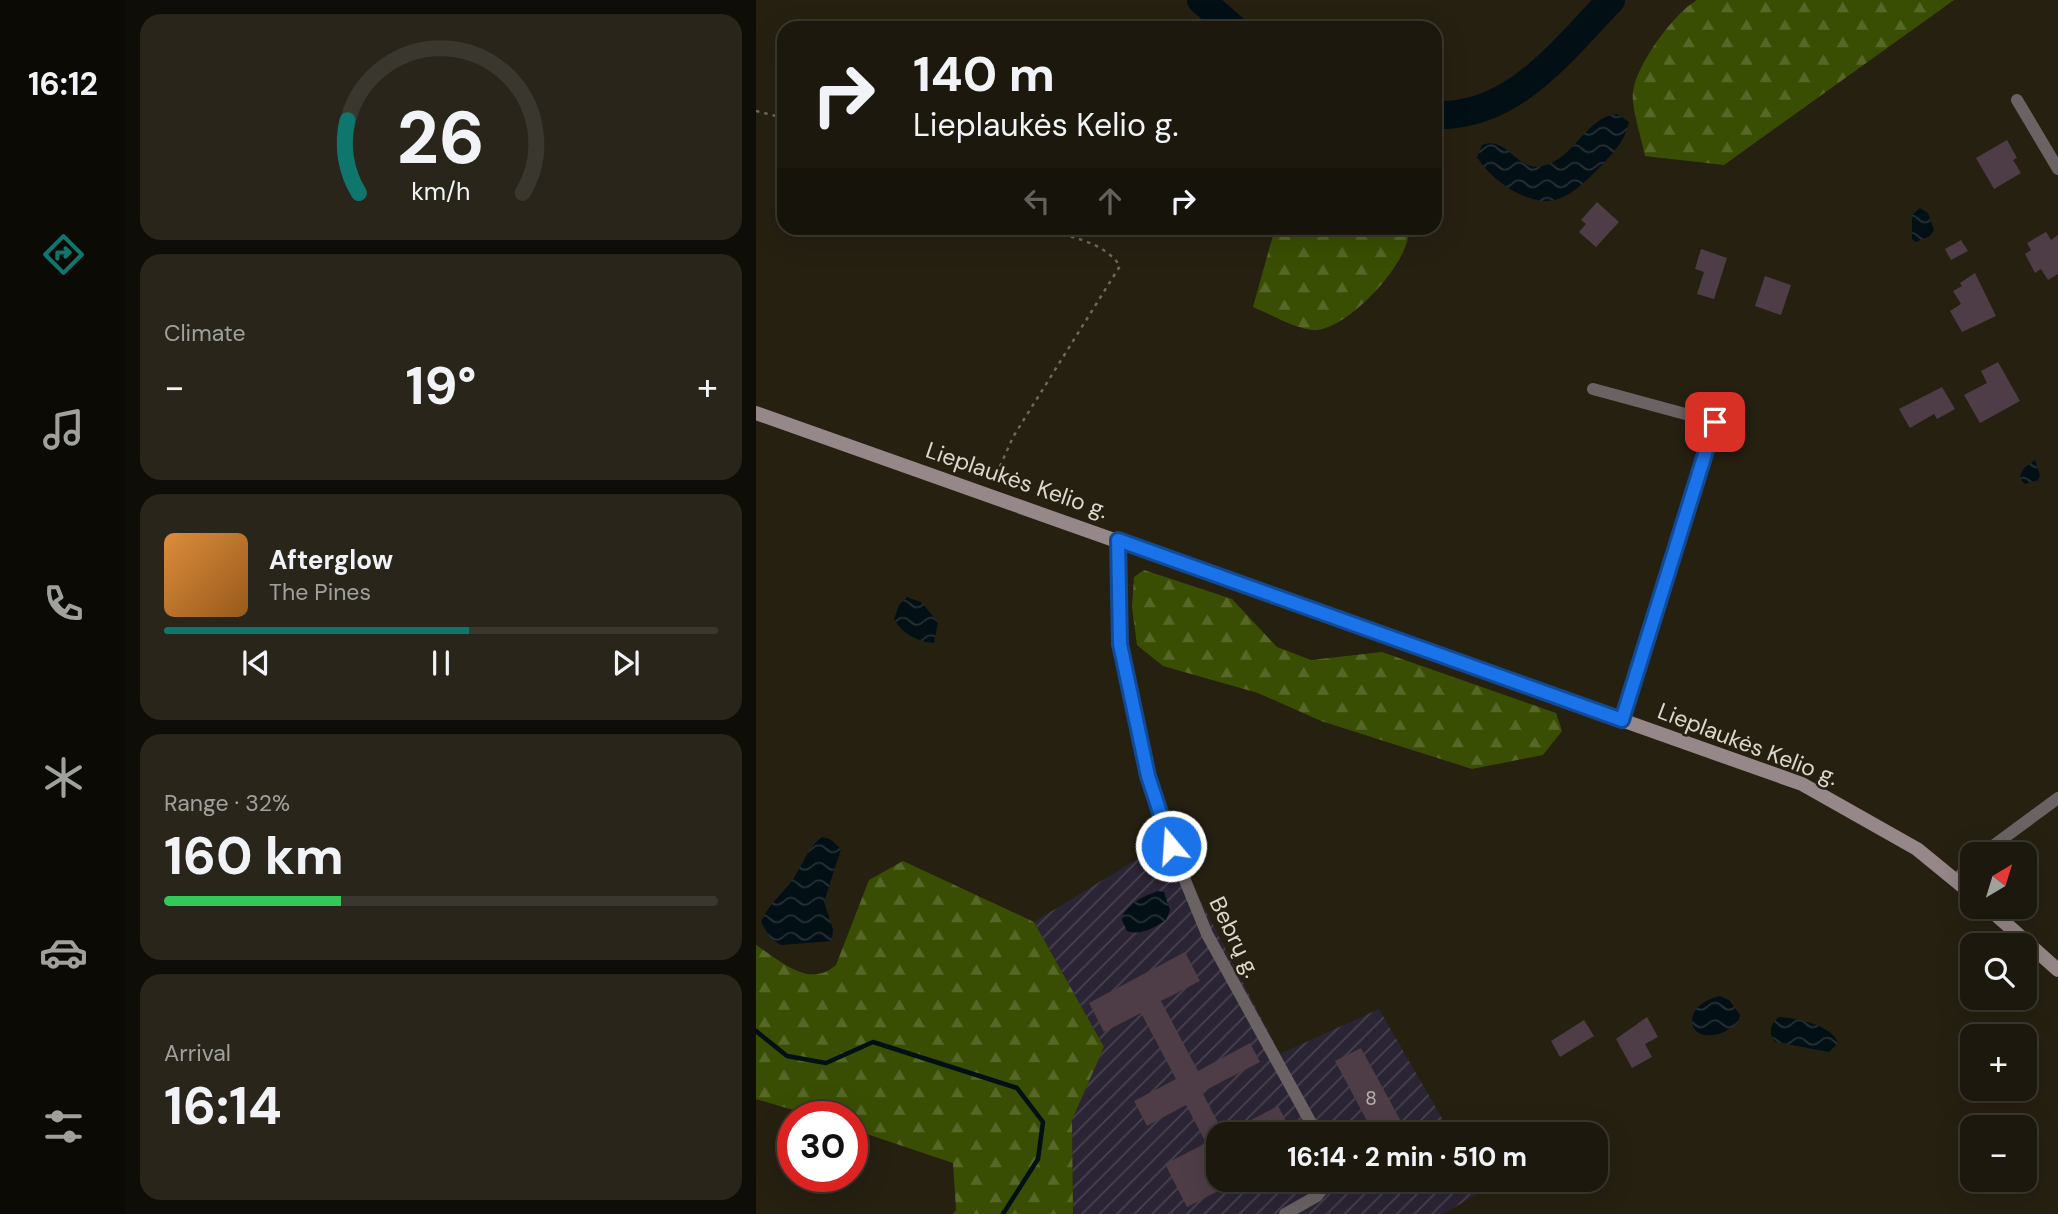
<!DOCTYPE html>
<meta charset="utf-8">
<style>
:root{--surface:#1c180d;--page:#29251b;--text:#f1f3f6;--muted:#a0a09d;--line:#3a372e;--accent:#0f766e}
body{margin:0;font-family:"DM Sans",sans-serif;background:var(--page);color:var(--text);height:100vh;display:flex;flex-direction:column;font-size:26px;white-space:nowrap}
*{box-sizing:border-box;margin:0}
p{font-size:23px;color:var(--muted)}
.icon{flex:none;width:38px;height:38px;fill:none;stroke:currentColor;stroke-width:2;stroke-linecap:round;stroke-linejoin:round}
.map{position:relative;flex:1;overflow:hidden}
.drawer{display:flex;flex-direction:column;gap:14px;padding:14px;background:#0f0d07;width:630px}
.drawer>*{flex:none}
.hud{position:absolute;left:21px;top:21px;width:665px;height:214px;border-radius:21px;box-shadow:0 7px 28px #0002,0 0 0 2px var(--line);background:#1c180d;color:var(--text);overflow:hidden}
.needle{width:46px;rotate:38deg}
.tools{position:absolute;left:1204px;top:842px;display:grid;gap:14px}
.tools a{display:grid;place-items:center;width:77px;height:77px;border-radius:14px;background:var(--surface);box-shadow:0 7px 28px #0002,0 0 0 2px var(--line);font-size:35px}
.speed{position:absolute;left:21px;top:1101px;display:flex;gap:14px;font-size:35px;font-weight:700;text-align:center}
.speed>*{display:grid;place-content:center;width:91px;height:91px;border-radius:50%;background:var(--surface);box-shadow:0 7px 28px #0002,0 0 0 2px var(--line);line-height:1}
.speed .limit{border:10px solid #d22;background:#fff;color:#111}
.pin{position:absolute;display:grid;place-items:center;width:60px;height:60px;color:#fff;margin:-30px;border-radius:14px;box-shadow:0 4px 10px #0006}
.me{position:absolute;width:77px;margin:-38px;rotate:342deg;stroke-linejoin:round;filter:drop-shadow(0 0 5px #0008)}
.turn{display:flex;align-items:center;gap:24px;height:147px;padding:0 21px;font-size:32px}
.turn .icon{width:91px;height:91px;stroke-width:2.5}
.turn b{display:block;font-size:49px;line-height:60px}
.lanes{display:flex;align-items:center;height:66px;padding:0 21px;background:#0003;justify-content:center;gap:35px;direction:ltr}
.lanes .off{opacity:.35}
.big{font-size:52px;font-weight:700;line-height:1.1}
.drawer .card{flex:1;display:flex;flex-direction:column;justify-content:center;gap:10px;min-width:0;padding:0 24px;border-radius:21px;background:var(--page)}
.drawer .dial{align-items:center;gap:0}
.dial svg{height:182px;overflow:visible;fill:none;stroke:var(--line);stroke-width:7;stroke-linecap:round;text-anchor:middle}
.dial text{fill:var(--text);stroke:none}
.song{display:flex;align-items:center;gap:21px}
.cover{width:84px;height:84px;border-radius:10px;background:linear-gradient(135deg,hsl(30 70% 55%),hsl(30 70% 35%))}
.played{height:7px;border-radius:4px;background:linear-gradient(90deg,var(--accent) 55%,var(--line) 55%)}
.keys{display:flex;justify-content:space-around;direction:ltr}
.heat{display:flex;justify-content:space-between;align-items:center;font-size:38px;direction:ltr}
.charge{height:10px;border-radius:5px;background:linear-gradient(90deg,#34c759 32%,var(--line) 0)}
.trip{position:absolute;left:450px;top:1122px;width:402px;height:70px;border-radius:21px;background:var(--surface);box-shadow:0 7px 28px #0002,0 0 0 2px var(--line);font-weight:700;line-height:70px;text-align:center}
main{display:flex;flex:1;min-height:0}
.tab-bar{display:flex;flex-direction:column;width:126px;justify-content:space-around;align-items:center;background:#0b0a05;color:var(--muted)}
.tab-bar .icon{width:49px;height:49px}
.tab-bar .active{color:var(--accent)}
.tab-bar b{font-size:32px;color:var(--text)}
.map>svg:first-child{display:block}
.industrial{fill:url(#industrial-furrows)}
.forest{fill:url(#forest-firs)}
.water{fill:url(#water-waves)}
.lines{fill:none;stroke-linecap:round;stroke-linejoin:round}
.stream{stroke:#020f15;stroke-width:4.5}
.river{stroke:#020f15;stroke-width:28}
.building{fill:#4e3d46}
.path{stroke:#6e695b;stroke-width:2.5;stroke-dasharray:3.5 5;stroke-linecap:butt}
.minor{stroke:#6b6263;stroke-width:12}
.secondary{stroke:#968788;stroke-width:14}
.route-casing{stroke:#114b97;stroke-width:18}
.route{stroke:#1a73e8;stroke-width:12}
.labels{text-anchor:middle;stroke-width:5;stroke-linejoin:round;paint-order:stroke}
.number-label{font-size:19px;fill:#b8b1ac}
.street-label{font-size:23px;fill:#dcd8ce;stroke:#262011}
</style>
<main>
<nav class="tab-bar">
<b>16:12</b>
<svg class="icon active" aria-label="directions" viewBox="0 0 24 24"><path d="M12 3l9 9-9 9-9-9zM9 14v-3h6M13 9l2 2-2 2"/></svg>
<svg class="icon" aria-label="music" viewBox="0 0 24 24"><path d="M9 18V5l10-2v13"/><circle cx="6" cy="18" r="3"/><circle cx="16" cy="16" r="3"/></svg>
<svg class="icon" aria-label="phone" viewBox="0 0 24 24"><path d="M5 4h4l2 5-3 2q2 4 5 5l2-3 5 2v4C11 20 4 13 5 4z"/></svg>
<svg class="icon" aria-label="climate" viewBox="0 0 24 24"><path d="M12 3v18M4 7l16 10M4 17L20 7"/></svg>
<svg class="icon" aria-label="car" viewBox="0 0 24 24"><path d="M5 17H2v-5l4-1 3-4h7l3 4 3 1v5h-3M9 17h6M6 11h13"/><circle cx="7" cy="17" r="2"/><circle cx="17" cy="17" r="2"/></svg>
<svg class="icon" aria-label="filters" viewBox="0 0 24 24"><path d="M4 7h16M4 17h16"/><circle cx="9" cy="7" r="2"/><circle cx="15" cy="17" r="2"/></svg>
</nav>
<section class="drawer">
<div class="card dial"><svg viewBox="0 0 100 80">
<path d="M14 69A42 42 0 1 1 86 69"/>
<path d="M14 69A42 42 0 0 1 9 37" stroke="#0f766e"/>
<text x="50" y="56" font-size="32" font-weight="700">26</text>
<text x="50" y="72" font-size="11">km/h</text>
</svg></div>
<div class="card"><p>Climate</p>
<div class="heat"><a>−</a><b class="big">19°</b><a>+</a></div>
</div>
<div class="card">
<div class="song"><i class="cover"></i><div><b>Afterglow</b><p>The Pines</p></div></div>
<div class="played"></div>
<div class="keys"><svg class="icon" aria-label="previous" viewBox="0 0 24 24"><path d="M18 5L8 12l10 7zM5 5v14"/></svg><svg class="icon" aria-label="pause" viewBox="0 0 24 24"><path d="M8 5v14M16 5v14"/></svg><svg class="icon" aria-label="next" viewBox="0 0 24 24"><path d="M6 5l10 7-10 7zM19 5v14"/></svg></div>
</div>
<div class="card"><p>Range · 32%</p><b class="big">160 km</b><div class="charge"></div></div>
<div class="card"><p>Arrival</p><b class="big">16:14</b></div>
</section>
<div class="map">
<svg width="1302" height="1214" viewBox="0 0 1302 1214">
<defs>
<pattern id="industrial-furrows" width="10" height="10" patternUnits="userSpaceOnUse" patternTransform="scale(1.75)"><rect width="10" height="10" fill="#2b2434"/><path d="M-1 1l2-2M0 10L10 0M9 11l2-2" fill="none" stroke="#494350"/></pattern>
<pattern id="forest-firs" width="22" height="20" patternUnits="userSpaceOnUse" patternTransform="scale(1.75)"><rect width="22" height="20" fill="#3a4e03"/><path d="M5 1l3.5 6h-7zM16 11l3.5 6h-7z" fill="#566727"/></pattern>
<pattern id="water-waves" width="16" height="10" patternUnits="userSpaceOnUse" patternTransform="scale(1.75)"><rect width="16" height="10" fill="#020f15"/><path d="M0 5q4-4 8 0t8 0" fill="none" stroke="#263136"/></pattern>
</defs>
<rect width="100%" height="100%" fill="#262011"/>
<polygon class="industrial" points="419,836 440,892 524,1054 623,1009 695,1134 462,1134 462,1180 721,1180 727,1191 687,1214 317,1214 316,1120 348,1047 278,922"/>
<g class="forest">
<path d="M 941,0 L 1198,0 L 968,165 L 889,156 C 886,140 875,107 877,92 C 880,65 918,13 941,0 Z"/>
<path d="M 519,228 L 645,228 L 652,237 C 648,268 589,332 557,330 C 539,329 514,314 497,307 Z"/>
<polygon points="388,570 476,599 521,647 555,660 626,652 800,713 806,731 787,755 716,769 565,721 502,693 407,666 381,645 376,607 378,577"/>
<path d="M 147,861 L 278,922 L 348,1047 L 316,1120 L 317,1214 L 197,1214 L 200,1210 L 197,1163 L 96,1129 L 96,1116 L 57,1116 L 0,1099 L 0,945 C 25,961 53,989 80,965 L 113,880 Z"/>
</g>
<g class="water">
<path d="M 861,114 L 873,122 C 870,140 856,154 844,167 C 832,179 819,193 802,199 C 774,209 734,179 721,157 L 726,145 C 752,135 759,172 787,166 C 818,159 830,117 861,114 Z"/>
<polygon points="1164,208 1172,213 1178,230 1174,236 1160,242 1156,239 1156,215"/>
<polygon points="1279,460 1284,475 1282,480 1269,484 1263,478 1268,468"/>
<path d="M 151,597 L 165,602 L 182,622 L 178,643 C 162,642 145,633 138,619 L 143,605 Z"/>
<path d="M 66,837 L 74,839 L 85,849 L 68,902 L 77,929 L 76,941 L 25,945 L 15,939 L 5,922 C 12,905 24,896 35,882 C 46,867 51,848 66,837 Z"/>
<path d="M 402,891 L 408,892 L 414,910 L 410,920 C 399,927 385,936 371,931 L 365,918 C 374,902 386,897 402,891 Z"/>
<path d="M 964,996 L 973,1000 L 984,1015 L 982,1023 C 936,1059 915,1007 964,996 Z"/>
<path d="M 1023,1017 C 1040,1018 1076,1025 1082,1043 L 1073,1052 L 1019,1042 C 1012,1033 1014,1024 1023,1017 Z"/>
</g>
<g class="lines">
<polyline class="stream" points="0,1031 31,1056 70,1063 117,1042 261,1088 287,1122 282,1159 247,1214"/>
<g class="river">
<polyline points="445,0 477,28"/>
<path d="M 679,115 C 757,118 806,51 855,0"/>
</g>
</g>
<g class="building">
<polygon points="1251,140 1261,158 1257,160 1265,173 1238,189 1220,158"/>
<polygon points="841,202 863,222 840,247 823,232 830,224 825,220"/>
<polygon points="1290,232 1295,240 1302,235 1302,274 1292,280 1285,269 1279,273 1269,254 1275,250 1271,243"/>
<polygon points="1205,240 1212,251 1195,260 1189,249"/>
<polygon points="945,249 971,258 958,299 941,294 948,272 939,269"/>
<polygon points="1219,273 1240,316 1206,332 1194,311 1205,304 1197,291 1206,286 1204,283"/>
<polygon points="1009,276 1035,285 1025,315 999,306"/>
<polygon points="1242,362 1264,401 1224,423 1208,395 1231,383 1225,371"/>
<polygon points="1186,387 1199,409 1181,419 1178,414 1154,428 1143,409"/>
<polygon points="429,952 444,981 405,1001 442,1071 494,1043 504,1062 446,1092 468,1134 522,1106 537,1134 462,1134 462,1180 484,1180 431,1207 409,1164 450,1143 430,1105 391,1126 378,1101 420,1079 385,1013 348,1032 333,1003"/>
<polygon points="891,1017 902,1037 889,1044 896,1057 876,1068 860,1039"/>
<polygon points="828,1020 838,1036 804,1057 795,1041"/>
<polygon points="605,1048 652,1134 618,1134 579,1061"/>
</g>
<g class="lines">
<g class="path">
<polyline points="0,111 28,118"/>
<path d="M 237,482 L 257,437 L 364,266 C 346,239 306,235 276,228"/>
</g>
<g class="minor">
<polyline points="1261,100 1302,169"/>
<polyline points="837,389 959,422 866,720"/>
<polyline points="362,540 364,644 392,776 415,846 451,934 561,1134"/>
<polyline points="1226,854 1302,798"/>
<polyline points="1200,880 1216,863"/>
<polyline points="529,1214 561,1196 573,1180"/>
</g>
<g class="secondary">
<polyline points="0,413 1046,784 1161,849 1216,894"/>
<polyline points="1230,906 1302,970"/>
</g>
</g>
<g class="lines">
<g class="route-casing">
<polyline id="route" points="415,846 392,776 364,644 362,540 866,720 959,422"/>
</g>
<use href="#route" class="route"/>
</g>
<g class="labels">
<g class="number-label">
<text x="615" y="1105">8</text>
</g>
<g class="street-label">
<text transform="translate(261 480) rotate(19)" y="8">Lieplaukės Kelio g.</text>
<text transform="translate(992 744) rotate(21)" y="8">Lieplaukės Kelio g.</text>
<text transform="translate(479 937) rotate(64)" y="8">Bebrų g.</text>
</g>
</g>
</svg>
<div class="tools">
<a><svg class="needle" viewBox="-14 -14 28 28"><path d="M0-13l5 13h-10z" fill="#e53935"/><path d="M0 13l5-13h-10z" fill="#a0a09d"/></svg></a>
<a><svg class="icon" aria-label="search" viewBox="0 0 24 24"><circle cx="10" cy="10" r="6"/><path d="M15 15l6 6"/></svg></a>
<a>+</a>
<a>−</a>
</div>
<div class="speed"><div class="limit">30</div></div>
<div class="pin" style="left:959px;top:422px;background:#d93025"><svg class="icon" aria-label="arrive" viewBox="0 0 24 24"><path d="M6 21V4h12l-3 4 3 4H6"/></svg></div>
<svg class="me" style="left:415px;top:846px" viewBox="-20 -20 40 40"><circle r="17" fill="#1a73e8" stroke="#fff" stroke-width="3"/><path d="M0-11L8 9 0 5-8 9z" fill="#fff"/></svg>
<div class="trip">16:14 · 2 min · 510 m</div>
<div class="hud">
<div class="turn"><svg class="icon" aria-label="right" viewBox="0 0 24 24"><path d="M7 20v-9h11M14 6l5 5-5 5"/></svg><div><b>140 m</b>Lieplaukės Kelio g.</div></div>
<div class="lanes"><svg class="icon off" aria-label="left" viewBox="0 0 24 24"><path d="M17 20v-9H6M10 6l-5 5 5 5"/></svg><svg class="icon off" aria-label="ahead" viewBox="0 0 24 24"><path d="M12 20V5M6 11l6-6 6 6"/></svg><svg class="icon" aria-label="right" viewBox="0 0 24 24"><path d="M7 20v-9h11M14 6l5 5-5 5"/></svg></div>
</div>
</div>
</main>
